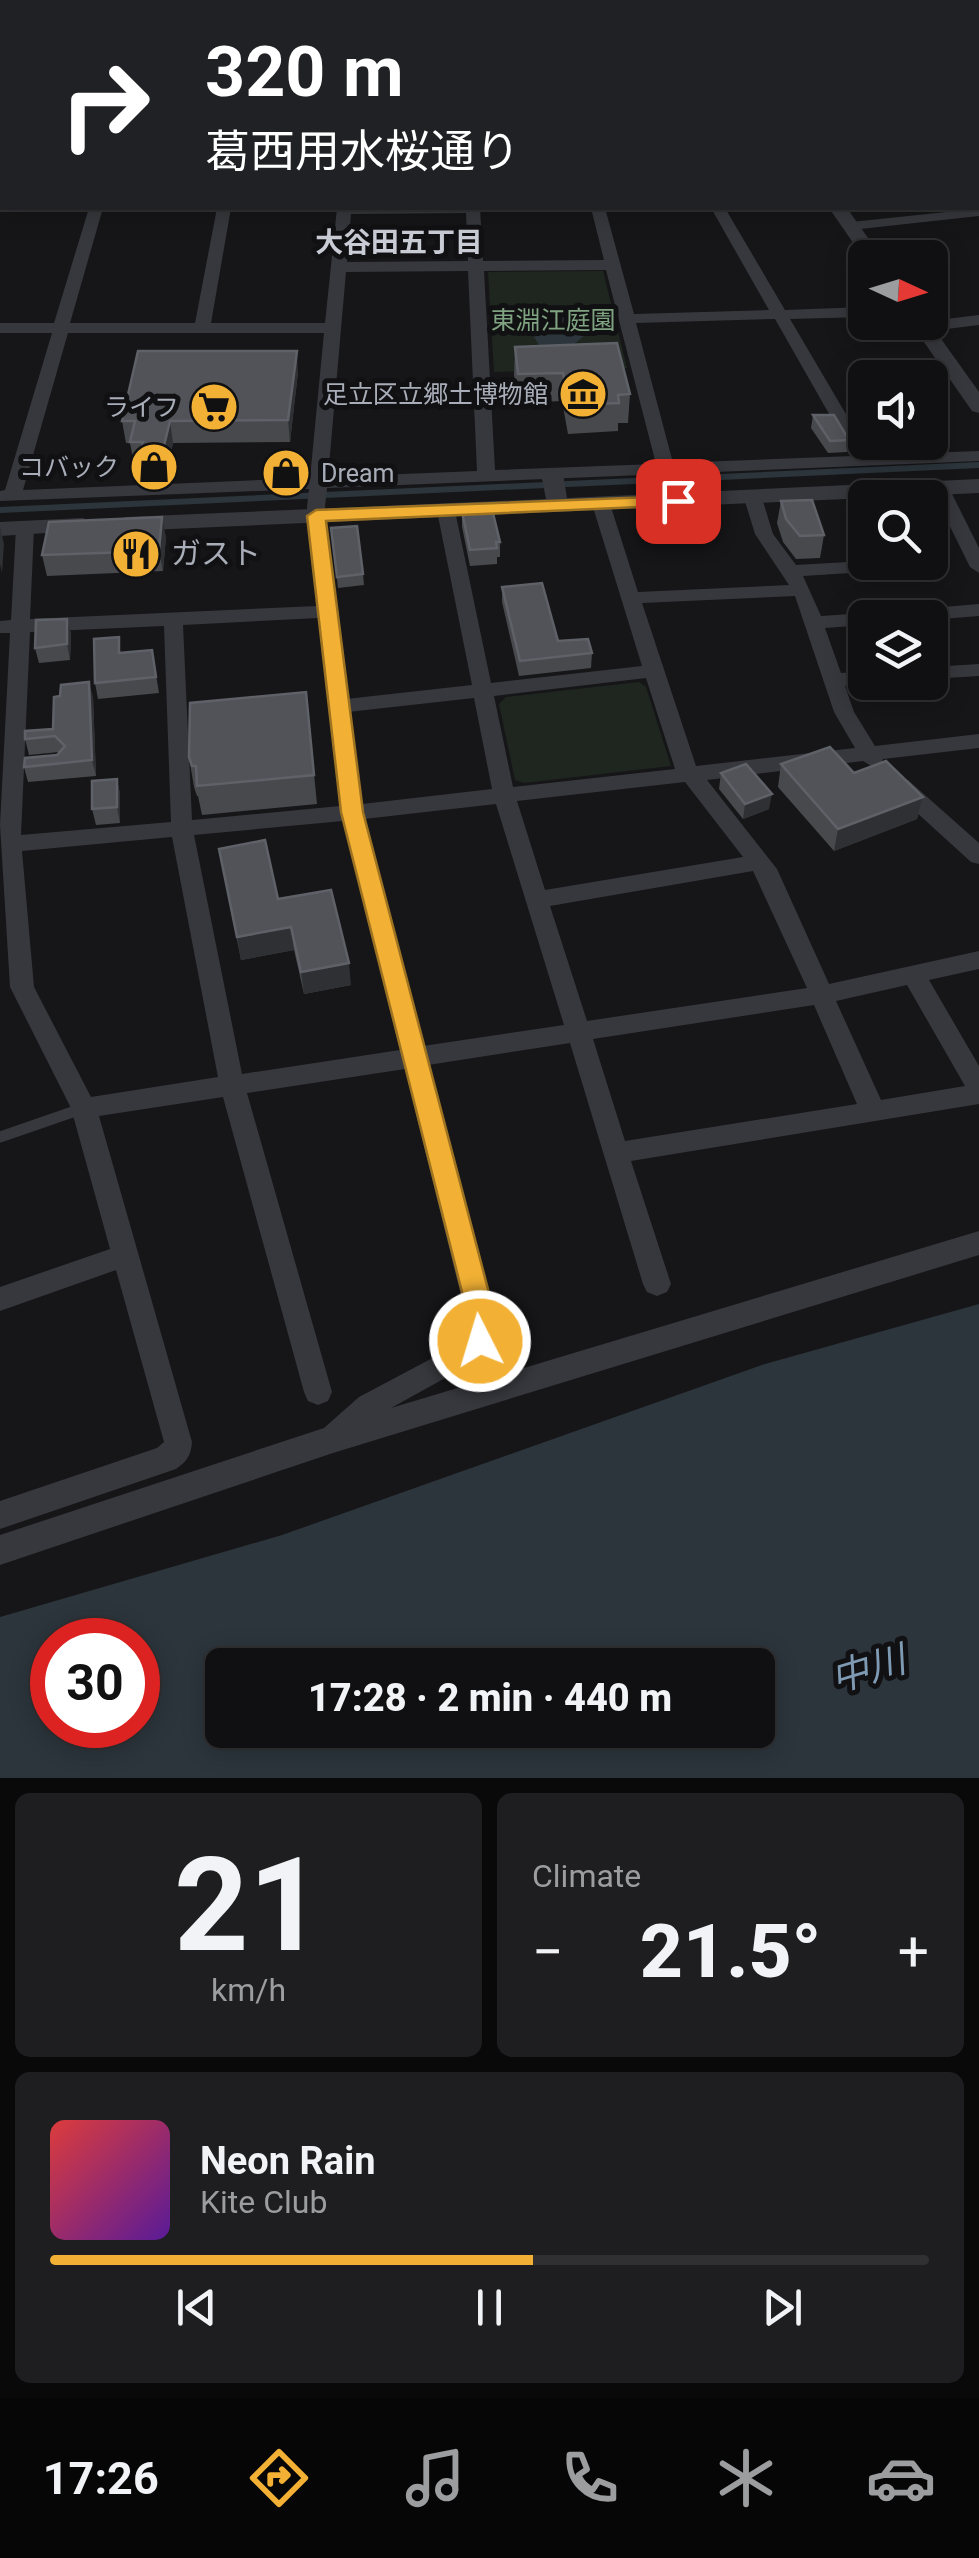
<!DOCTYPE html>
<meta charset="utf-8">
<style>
:root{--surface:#101012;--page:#1e1e20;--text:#f1f3f6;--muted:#9c9d9f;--line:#303032;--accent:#f2b134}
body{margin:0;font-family:Roboto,"Noto Sans JP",sans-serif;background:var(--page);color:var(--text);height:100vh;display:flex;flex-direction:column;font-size:38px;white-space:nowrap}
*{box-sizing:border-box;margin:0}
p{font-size:32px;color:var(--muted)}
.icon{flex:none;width:55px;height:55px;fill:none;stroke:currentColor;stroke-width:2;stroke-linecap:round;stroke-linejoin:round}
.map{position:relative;height:1778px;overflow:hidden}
.details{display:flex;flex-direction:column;gap:15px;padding:15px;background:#09090a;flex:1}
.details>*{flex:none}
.top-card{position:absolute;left:0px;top:0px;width:980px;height:210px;box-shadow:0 5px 25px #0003,0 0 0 2px var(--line);background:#202124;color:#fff;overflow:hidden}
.needle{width:65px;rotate:94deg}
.tools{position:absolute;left:848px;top:240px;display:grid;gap:20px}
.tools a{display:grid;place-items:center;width:100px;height:100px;border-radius:15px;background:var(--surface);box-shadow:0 5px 25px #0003,0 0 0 2px var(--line);font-size:50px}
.speed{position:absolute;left:30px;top:1618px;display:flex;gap:20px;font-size:50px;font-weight:700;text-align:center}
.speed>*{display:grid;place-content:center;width:130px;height:130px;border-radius:50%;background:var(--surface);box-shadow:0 5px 25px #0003,0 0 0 2px var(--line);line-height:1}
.speed .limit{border:15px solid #d22;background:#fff;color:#111}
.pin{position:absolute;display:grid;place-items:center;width:85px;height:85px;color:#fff;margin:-42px;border-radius:20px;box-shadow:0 5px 15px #0006}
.me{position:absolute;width:110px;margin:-55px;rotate:355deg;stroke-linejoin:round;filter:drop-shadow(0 0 8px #0008)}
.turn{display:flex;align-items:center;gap:35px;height:210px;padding:0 40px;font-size:45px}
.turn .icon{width:130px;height:130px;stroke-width:2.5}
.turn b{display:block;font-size:70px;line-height:85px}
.big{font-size:75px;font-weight:800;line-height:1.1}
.details .widget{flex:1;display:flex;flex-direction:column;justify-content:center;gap:15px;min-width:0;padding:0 35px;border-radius:15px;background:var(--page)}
.details .dial{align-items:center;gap:0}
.dial b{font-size:130px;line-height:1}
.song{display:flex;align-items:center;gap:30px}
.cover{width:120px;height:120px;border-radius:15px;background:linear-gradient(135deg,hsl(0 70% 55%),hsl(270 70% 35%))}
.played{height:10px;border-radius:5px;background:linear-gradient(90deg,var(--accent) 55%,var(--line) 55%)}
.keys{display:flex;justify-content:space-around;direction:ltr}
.heat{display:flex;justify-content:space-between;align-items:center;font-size:55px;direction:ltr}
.details .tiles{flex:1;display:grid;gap:15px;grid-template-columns:1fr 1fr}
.widget:last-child{grid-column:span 2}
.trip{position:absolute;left:205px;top:1648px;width:570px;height:100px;border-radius:15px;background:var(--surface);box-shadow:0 5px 25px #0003,0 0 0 2px var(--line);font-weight:800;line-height:100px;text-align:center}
.tab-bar{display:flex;height:160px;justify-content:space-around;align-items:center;background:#060607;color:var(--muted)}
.tab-bar .icon{width:70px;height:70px}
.tab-bar .selected{color:var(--accent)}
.tab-bar b{font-size:45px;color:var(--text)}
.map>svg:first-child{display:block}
.green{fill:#1e261f}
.water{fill:#2c353c;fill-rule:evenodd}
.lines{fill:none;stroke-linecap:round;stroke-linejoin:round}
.stream{stroke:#2c353c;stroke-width:6}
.service{stroke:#37383d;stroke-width:11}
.minor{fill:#37383d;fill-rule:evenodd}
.tertiary{fill:#37383d;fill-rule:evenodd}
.wall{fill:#47494d}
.shaded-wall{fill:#2f3033}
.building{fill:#525359;stroke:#5f6168;stroke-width:2.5}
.route{fill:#f2b134;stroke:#9d7322;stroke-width:2.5}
.labels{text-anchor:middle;stroke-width:10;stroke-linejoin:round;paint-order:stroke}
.far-park-label{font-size:25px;fill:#7fa381;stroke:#111113}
.far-poi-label{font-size:25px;fill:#a8adb8;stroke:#111113;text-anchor:end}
.far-neighbourhood-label{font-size:28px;font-weight:bold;fill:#c9ccd4;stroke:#111113}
.poi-label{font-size:30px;fill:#a8adb8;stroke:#111113;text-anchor:start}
.near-water-label{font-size:38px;font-style:italic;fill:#7f9bb3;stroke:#111113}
</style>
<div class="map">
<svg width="979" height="1778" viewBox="0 0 979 1778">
<rect width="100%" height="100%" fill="#161618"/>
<g class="green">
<polygon points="603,271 627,368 494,372 488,272"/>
<polygon points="639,682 646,687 671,766 524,783 515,780 499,704 506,697"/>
</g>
<g class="water">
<polygon points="544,311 569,317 577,326 595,325 597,333 584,336 574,344 576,347 541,348 534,337 544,333 533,321 538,312"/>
<path d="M 979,1304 L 979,1778 L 0,1778 L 0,1617 L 282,1535 L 765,1364 ZM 52,1640 L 138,1640 L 138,1725 L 52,1725 ZM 222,1665 L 758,1665 L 758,1730 L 222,1730 Z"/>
</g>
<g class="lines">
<polyline class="stream" points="0,510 979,465"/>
<polyline class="service" points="0,1137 84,1108"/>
<g class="minor">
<rect x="356" y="0" width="12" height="2"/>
<rect x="480" y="0" width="12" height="2"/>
<polygon points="573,0 586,0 587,2 575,2"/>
<polygon points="797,0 810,0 811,2 799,2"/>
<polygon points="891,0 904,0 905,2 893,2"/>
<rect x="0" y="42" width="2" height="8"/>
<rect x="978" y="65" width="1" height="8"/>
<rect x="0" y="195" width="2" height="8"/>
<path d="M 89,208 L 103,208 L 70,323 L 195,323 L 217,208 L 231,208 L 211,323 L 325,323 L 337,208 L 480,208 L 483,261 L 604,260 L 591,208 L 605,208 L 634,314 L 769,310 L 711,208 L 725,208 L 785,310 L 865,307 L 865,317 L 790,319 L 870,455 L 979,451 L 979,461 L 327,488 L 325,507 L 346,699 L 472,685 L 437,511 L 440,507 L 452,507 L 455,511 L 491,683 L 642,666 L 592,504 L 595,500 L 601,499 L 610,504 L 638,592 L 789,585 L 755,534 L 744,498 L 753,493 L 762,498 L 773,534 L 796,565 L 865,561 L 930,562 L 930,556 L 937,558 L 937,566 L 930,568 L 803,576 L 821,616 L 865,613 L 874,618 L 865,618 L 865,625 L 825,628 L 841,673 L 865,671 L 865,682 L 872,682 L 845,686 L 854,712 L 875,746 L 979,734 L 979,748 L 883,759 L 880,765 L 873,767 L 863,761 L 707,780 L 777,869 L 829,984 L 979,951 L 979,969 L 929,980 L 979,1066 L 979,1104 L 631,1161 L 671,1284 L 667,1292 L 657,1296 L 647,1292 L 643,1284 L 570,1043 L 428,1065 L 497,1329 L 487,1350 L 476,1361 L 391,1408 L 979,1231 L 979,1255 L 333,1453 L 0,1565 L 0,1535 L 324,1428 L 359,1397 L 442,1353 L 469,1328 L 405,1069 L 247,1093 L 332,1392 L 328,1401 L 318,1405 L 308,1401 L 304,1392 L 223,1097 L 99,1116 L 192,1442 C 191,1456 187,1461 176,1469 L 0,1529 L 0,1501 L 157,1448 L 164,1442 L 116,1270 L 0,1311 L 0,1287 L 110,1249 L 71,1108 L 10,987 L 0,825 L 10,633 L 0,633 L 0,621 L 11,620 L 16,528 L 25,523 L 34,528 L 30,619 L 317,606 L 307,507 L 309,489 L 0,501 L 0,491 L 5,490 L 52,333 L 0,333 L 0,323 L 54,323 ZM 466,213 L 468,261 L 347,262 L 351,214 ZM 606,270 L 656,464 L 495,470 L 484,271 ZM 468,271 L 477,471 L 328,477 L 346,272 ZM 775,319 L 853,456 L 673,463 L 636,323 ZM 68,333 L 324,333 L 310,478 L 23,490 ZM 795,596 L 834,712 L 855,748 L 696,766 L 642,603 ZM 318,618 L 340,806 L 192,820 L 183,625 ZM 164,626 L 171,822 L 21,835 L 30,632 ZM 646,678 L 675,769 L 513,787 L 494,696 ZM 474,698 L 492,789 L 362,804 L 348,712 ZM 685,782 L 743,857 L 545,890 L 517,801 ZM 496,804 L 564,1025 L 423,1046 L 364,819 ZM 343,821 L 400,1050 L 242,1074 L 194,835 ZM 172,837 L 218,1077 L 91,1097 L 34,987 L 22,851 ZM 753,871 L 807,988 L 587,1021 L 550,906 ZM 907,985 L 965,1086 L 881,1100 L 836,1001 ZM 814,1005 L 857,1104 L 625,1141 L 593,1039 Z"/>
<polygon points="975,209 979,210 979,216 851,230 844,226 851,222"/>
<polygon points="979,315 979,325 922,332 914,327 921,322"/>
<polygon points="940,483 949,488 979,548 979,573 970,567 931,488"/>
<polygon points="979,604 979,616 930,620 875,618 884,612"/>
<polygon points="979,664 979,676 930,679 930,667"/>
<polygon points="900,778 908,780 979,843 979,864 971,862 892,790 889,785"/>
</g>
<g class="tertiary">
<polygon points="687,0 702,0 703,2 688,2"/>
<rect x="978" y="112" width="1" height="10"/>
<rect x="0" y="143" width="2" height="10"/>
<polygon points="829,208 847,208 882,258 865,260"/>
<polygon points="910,322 929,322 979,392 979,413 972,411"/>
<polygon points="552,468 563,474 567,498 979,479 979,493 126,531 115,524 126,517 546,499 541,474"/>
<polygon points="83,518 94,525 91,530 0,536 0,522"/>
</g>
</g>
<g class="wall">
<polygon points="515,347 630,394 628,423 618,423 618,431 568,434 562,401 518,403 514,375"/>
<polygon points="298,372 290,442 173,443 164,480 143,480 140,464 134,464 130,443 126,443 122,421"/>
<polygon points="813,415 849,440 847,452 828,453 811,428"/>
<polygon points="781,501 824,535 820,558 796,559 783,542 777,523"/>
<polygon points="462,512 500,542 500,557 497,557 497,564 470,566 462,527"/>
<polygon points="331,528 363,574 364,585 338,588"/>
<polygon points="166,537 163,571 47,576 42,555"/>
<polygon points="502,587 558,641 592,653 591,668 519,676 502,602"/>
<polygon points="67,619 71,634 70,660 39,663 35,648"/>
<polygon points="152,650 159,693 98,699 95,683 122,653"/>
<polygon points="306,692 317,804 202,815 198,796 197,796 194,787 189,757"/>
<polygon points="93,697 96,776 28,782 24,767 57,755 59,752 29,755 25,739 53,729"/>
<polygon points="781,764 854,773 923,797 917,819 834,851 778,787"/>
<polygon points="721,773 769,809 743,819 719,789"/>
<polygon points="117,779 120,794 120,823 96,825 92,809"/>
<polygon points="219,849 278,899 351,985 304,994 294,950 241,960"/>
</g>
<g class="shaded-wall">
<polygon points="297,351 298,372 290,442 288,420"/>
<polygon points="170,421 173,443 164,480 161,458"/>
<polygon points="162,517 166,537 163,571 159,551"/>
<polygon points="0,526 4,544 2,573 0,564"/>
<polygon points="67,619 71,634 70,660 67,644"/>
<polygon points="89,682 93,697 96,776 92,760"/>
<polygon points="117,779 120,794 120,823 117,807"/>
<polygon points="772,794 769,809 743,819 745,804"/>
<polygon points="923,797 917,819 834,851 838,829"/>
<polygon points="291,927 294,950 241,960 237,937"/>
<polygon points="349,963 351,985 304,994 301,972"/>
</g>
<g class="building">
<polygon points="617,343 630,394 618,395 619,403 569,405 563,373 518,374 515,347"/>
<polygon points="138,351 297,351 288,420 170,421 161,458 139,458 143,442 130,442 135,421 122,421"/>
<polygon points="813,415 834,415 849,440 830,441"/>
<polygon points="812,500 824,535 800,536 786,519 781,501"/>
<polygon points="492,509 500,542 496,542 497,548 470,550 462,512"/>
<polygon points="162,517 159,551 42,555 49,522"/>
<polygon points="357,526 363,574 337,577 331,528"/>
<polygon points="542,583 558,641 588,639 592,653 520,661 502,587"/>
<polygon points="67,619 67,644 35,648 36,620"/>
<polygon points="119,637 119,653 152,650 156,677 95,683 94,639"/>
<polygon points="89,682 92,760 24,767 25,758 57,755 65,746 55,736 25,739 25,731 53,729 54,697 60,696 61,685"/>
<polygon points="306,692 314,775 197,786 196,766 192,766 189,757 190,703"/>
<polygon points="830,747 854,773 886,761 923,797 838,829 781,764"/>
<polygon points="746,764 772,794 745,804 721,773"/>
<polygon points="117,779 117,807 92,809 92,781"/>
<polygon points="265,840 278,899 331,890 349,963 301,972 291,927 237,937 219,849"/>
</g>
<polygon class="route" points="678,496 684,497 684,505 326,521 363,812 495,1316 489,1350 480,1354 470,1350 465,1341 468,1316 341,812 307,516 316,510"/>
<defs>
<g id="museum-disc" transform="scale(2.5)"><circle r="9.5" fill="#f2b134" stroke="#111113"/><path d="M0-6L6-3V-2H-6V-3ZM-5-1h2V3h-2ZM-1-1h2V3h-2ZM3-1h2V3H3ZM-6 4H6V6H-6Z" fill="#111"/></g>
<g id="supermarket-disc" transform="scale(2.5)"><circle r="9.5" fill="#f2b134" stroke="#111113"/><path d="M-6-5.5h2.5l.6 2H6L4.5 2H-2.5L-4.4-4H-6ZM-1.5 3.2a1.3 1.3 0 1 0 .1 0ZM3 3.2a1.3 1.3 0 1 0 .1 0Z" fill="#111"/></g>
<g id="shop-disc" transform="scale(2.5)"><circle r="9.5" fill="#f2b134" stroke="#111113"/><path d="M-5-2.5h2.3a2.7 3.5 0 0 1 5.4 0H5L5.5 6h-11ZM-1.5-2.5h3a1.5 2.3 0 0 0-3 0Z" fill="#111"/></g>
<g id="restaurant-disc" transform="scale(2.5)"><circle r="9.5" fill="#f2b134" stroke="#111113"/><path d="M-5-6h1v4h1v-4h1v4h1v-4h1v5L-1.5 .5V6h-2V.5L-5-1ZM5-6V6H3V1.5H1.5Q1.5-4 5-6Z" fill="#111"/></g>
</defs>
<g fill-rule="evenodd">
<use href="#museum-disc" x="583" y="394"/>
<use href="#supermarket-disc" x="214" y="407"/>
<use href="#shop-disc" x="154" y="467"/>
<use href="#shop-disc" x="286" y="473"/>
<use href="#restaurant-disc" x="136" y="554"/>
</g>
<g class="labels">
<g class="far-park-label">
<text x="553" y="329">東淵江庭園</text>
</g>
<g class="far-poi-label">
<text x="548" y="403">足立区立郷土博物館</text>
<text x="179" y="416">ライフ</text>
<text x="119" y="476">コバック</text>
<text x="321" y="482" text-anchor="start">Dream</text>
</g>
<g class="far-neighbourhood-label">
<text x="399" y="252">大谷田五丁目</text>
</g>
<g class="poi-label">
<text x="171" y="564">ガスト</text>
</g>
<g class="near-water-label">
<text transform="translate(868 1669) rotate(-17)" y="13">中川</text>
</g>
</g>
</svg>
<div class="tools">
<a><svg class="needle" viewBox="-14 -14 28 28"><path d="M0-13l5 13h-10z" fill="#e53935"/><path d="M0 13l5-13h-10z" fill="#9c9d9f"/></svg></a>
<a><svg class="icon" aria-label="sound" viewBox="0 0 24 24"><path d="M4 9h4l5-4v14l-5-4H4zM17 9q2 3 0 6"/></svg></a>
<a><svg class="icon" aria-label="search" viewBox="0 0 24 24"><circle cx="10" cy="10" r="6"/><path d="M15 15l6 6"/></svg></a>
<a><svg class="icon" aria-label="layers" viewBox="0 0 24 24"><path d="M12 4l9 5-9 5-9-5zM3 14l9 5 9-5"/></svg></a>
</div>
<div class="speed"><div class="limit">30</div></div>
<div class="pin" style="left:678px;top:501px;background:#d93025"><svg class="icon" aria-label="arrive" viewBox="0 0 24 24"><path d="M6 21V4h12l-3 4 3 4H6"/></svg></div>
<svg class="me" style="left:480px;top:1341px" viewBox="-20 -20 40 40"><circle r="17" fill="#f2b134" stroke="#fff" stroke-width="3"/><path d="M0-11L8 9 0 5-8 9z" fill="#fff"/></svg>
<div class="trip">17:28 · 2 min · 440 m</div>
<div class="top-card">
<div class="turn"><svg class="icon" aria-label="right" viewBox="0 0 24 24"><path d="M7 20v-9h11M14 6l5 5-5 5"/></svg><div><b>320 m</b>葛西用水桜通り</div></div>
</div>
</div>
<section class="details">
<div class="tiles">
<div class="widget dial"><b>21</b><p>km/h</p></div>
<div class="widget"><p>Climate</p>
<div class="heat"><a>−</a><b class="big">21.5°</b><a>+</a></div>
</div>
<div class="widget">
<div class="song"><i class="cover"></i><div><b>Neon Rain</b><p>Kite Club</p></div></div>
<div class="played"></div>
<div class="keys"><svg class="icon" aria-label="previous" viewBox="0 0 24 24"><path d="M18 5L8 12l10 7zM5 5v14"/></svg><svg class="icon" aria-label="pause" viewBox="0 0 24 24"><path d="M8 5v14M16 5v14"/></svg><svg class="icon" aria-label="next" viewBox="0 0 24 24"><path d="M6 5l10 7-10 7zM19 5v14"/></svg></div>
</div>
</div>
</section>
<nav class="tab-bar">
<b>17:26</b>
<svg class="icon selected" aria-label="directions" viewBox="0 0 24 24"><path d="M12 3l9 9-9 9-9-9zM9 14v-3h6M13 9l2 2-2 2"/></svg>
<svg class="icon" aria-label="music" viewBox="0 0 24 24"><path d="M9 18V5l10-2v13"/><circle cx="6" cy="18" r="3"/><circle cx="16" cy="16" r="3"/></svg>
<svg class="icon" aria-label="phone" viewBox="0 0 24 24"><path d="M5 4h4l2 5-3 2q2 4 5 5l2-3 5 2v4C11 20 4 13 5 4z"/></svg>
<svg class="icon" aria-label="climate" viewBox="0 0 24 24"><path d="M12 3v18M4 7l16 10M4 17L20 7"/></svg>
<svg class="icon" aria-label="car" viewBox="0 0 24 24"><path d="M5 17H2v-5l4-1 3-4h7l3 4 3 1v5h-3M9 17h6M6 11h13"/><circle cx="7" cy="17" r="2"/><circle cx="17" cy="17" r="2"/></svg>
</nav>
